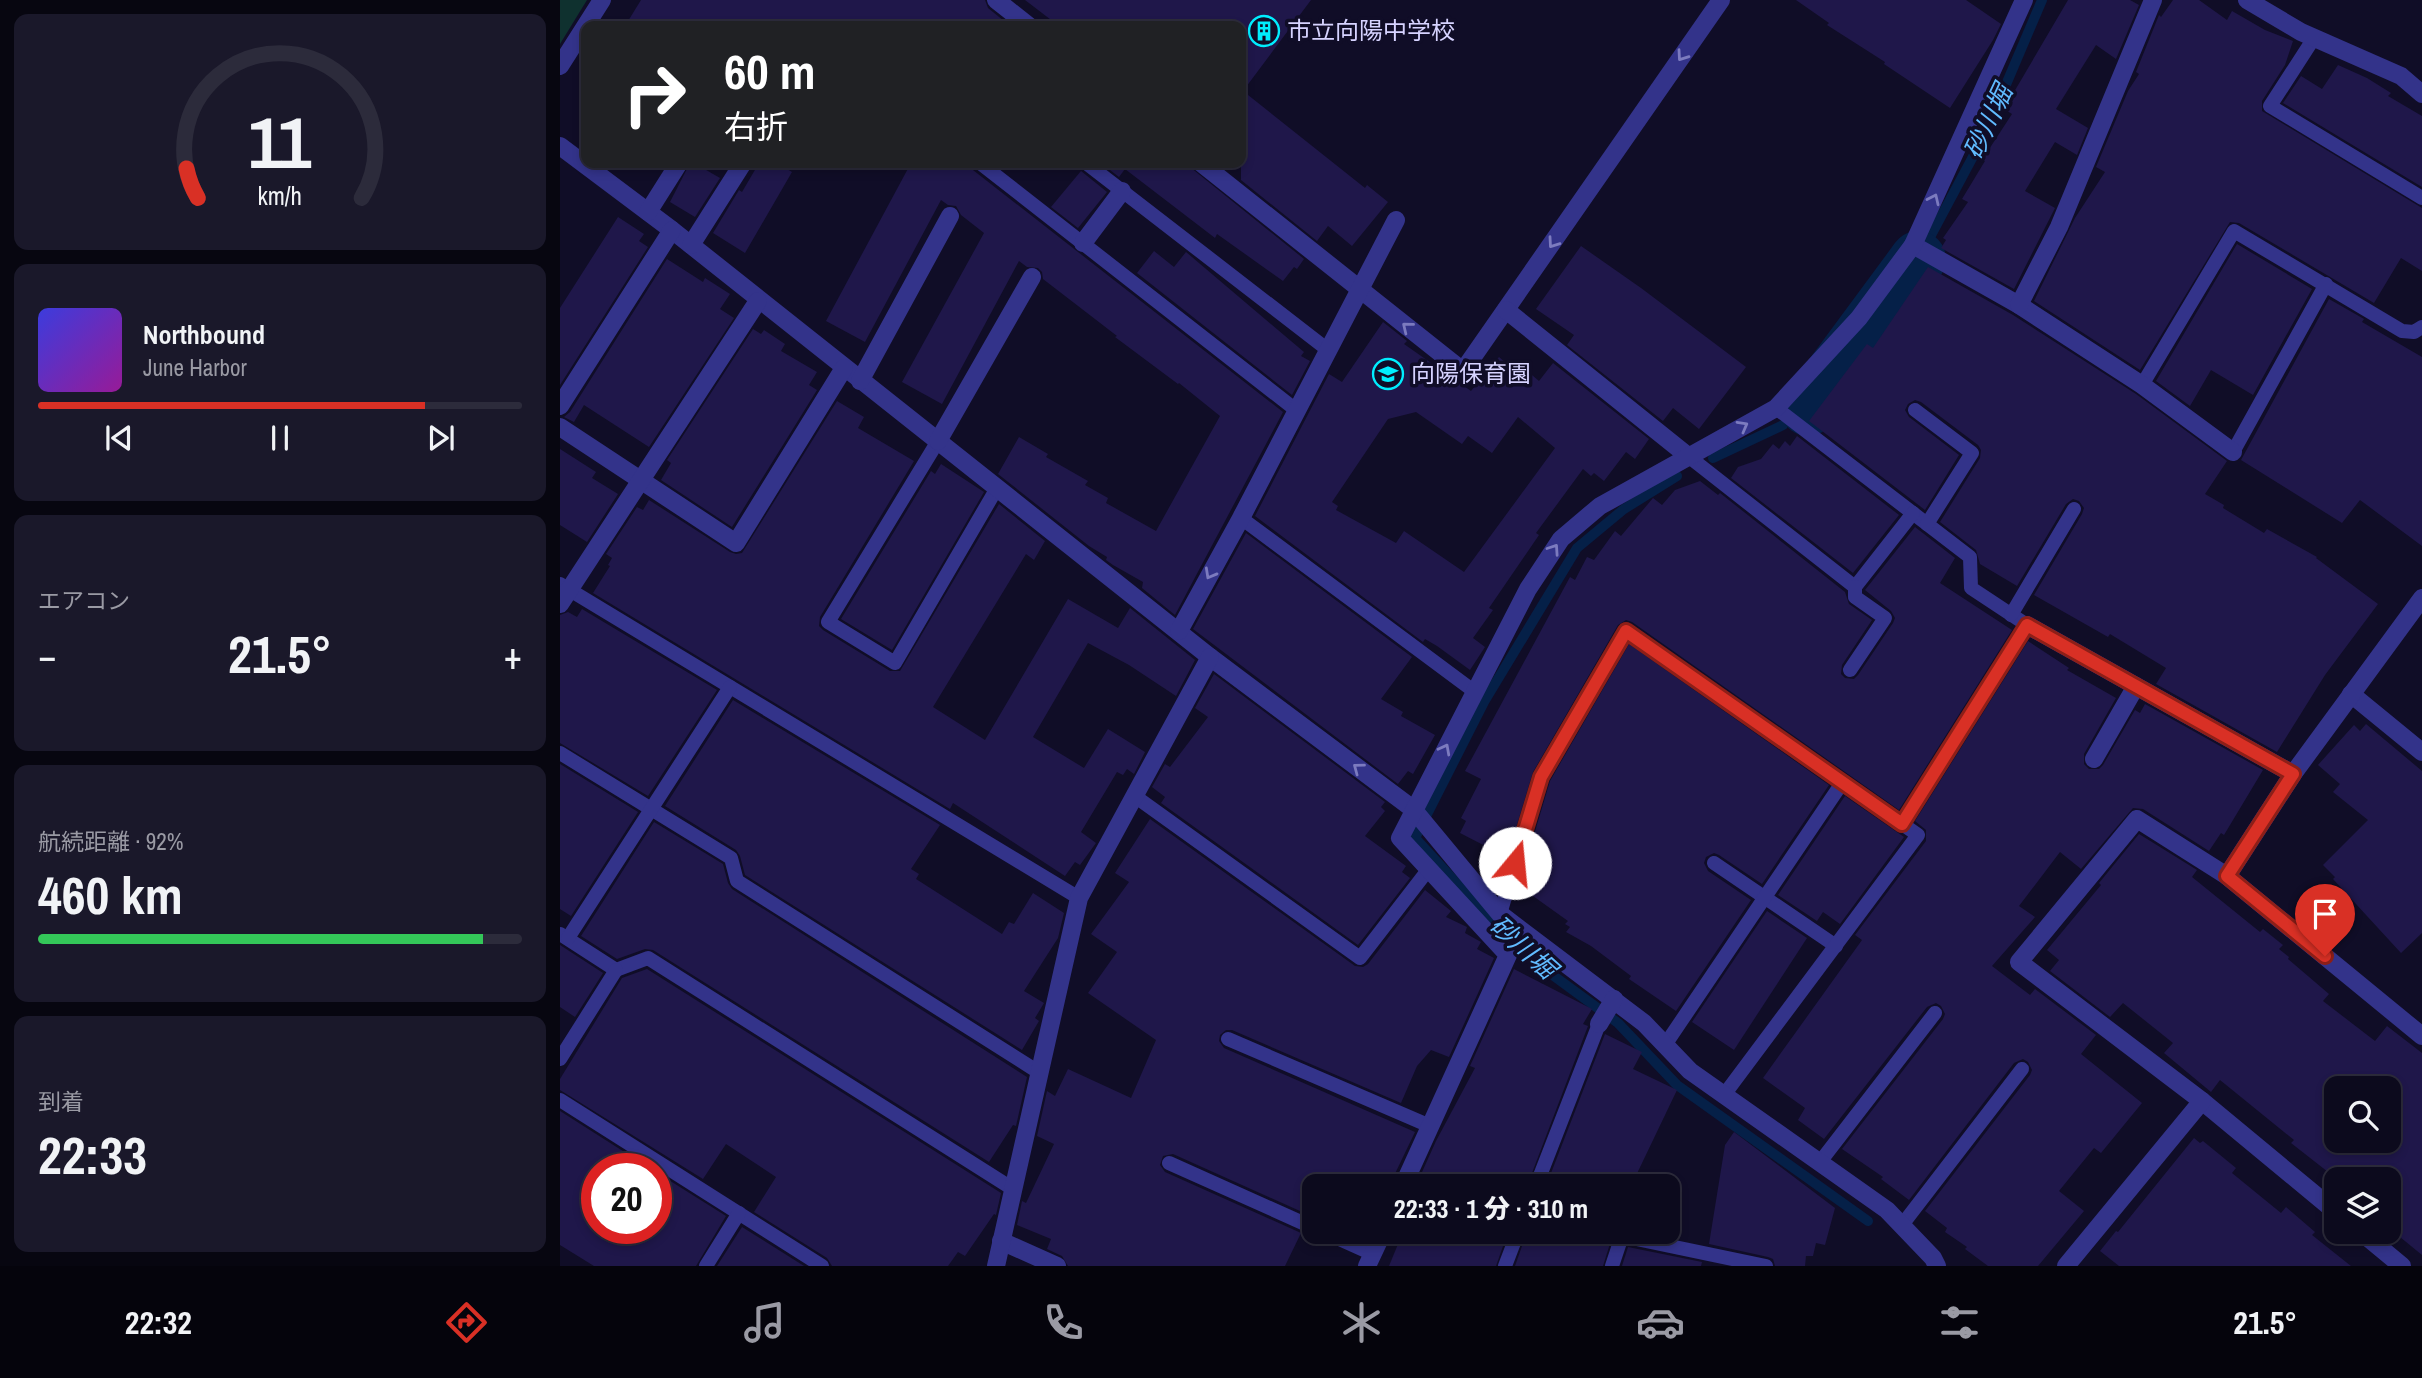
<!DOCTYPE html>
<html lang="ja">
<meta charset="utf-8">
<style>
:root{--surface:#0c0a1d;--page:#1a182a;--text:#f1f3f6;--muted:#9a9aa4;--line:#2c2b3b;--accent:#d93025}
body{margin:0;font-family:"Archivo Narrow","Noto Sans JP",sans-serif;background:var(--page);color:var(--text);height:100vh;display:flex;flex-direction:column;font-size:26px;white-space:nowrap}
*{box-sizing:border-box;margin:0}
p{font-size:23px;color:var(--muted)}
.icon{flex:none;width:38px;height:38px;fill:none;stroke:currentColor;stroke-width:2;stroke-linecap:round;stroke-linejoin:round}
.map{position:relative;flex:1;overflow:hidden}
.side{display:flex;flex-direction:column;gap:14px;padding:14px;background:#070610;width:560px}
.side>*{flex:none}
.banner{position:absolute;left:21px;top:21px;width:665px;height:147px;border-radius:14px;box-shadow:0 4px 10px #0003,0 0 0 2px var(--line);background:#202124;color:#fff;overflow:hidden}
.fabs{position:absolute;left:1764px;top:1076px;display:grid;gap:14px}
.fabs a{display:grid;place-items:center;width:77px;height:77px;border-radius:14px;background:var(--surface);box-shadow:0 4px 10px #0003,0 0 0 2px var(--line);font-size:35px}
.speed{position:absolute;left:21px;top:1153px;display:flex;gap:14px;font-size:35px;font-weight:700;text-align:center}
.speed>*{display:grid;place-content:center;width:91px;height:91px;border-radius:50%;background:var(--surface);box-shadow:0 4px 10px #0003,0 0 0 2px var(--line);line-height:1}
.speed .limit{border:10px solid #d22;background:#fff;color:#111}
.pin{position:absolute;display:grid;place-items:center;width:60px;height:60px;color:#fff;margin:-72px -30px;border-radius:50% 50% 50% 0;rotate:-45deg;box-shadow:0 0 7px #0007}
.pin .icon{rotate:45deg}
.me{position:absolute;width:77px;margin:-38px;rotate:17deg;stroke-linejoin:round;filter:drop-shadow(0 0 5px #0008)}
.turn{display:flex;align-items:center;gap:24px;height:147px;padding:0 28px;font-size:32px}
.turn .icon{width:91px;height:91px;stroke-width:2.5}
.turn b{display:block;font-size:49px;line-height:60px}
.big{font-size:52px;font-weight:800;line-height:1.1}
.side .tile{flex:1;display:flex;flex-direction:column;justify-content:center;gap:10px;min-width:0;padding:0 24px;border-radius:14px;background:var(--page)}
.side .dial{align-items:center;gap:0}
.dial svg{height:182px;overflow:visible;fill:none;stroke:var(--line);stroke-width:7;stroke-linecap:round;text-anchor:middle}
.dial text{fill:var(--text);stroke:none}
.song{display:flex;align-items:center;gap:21px}
.cover{width:84px;height:84px;border-radius:10px;background:linear-gradient(135deg,hsl(240 70% 55%),hsl(300 70% 35%))}
.played{height:7px;border-radius:4px;background:linear-gradient(90deg,var(--accent) 80%,var(--line) 80%)}
.keys{display:flex;justify-content:space-around;direction:ltr}
.heat{display:flex;justify-content:space-between;align-items:center;font-size:38px;direction:ltr}
.charge{height:10px;border-radius:5px;background:linear-gradient(90deg,#34c759 92%,var(--line) 0)}
.trip{position:absolute;left:742px;top:1174px;width:378px;height:70px;border-radius:14px;background:var(--surface);box-shadow:0 4px 10px #0003,0 0 0 2px var(--line);font-weight:800;line-height:70px;text-align:center}
.tab-bar{display:flex;height:112px;justify-content:space-around;align-items:center;background:#05040c;color:var(--muted)}
.tab-bar .icon{width:49px;height:49px}
.tab-bar .current{color:var(--accent)}
.tab-bar b{font-size:32px;color:var(--text)}
main{display:flex;flex:1;min-height:0}
.map>svg:first-child{display:block}
.green{fill:#0f312f}
.lines{fill:none;stroke-linecap:round;stroke-linejoin:round}
.stream{stroke:#052048;stroke-width:10}
.river{stroke:#052048;stroke-width:56}
.building{fill:#1f174a;fill-rule:evenodd}
.lane{stroke:#33338a;stroke-width:14}
.street{stroke:#33338a;stroke-width:18}
.oneway{stroke:#7c7bbf}
.route-casing{stroke:#8d1f18;stroke-width:18}
.route{stroke:#d93025;stroke-width:12}
.labels{text-anchor:middle;stroke-width:7;stroke-linejoin:round;paint-order:stroke}
.poi-label{font-size:24px;fill:#d6d3ff;stroke:#100d27;text-anchor:start}
.water-label{font-size:26px;font-style:italic;fill:#61bbff;stroke:#100d27}
</style>
<main>
<section class="side">
<div class="tile dial"><svg viewBox="0 0 100 80">
<path d="M14 69A42 42 0 1 1 86 69"/>
<path d="M14 69A42 42 0 0 1 9 56" stroke="#d93025"/>
<text x="50" y="56" font-size="32" font-weight="700">11</text>
<text x="50" y="72" font-size="11">km/h</text>
</svg></div>
<div class="tile">
<div class="song"><i class="cover"></i><div><b>Northbound</b><p>June Harbor</p></div></div>
<div class="played"></div>
<div class="keys"><svg class="icon" aria-label="previous" viewBox="0 0 24 24"><path d="M18 5L8 12l10 7zM5 5v14"/></svg><svg class="icon" aria-label="pause" viewBox="0 0 24 24"><path d="M8 5v14M16 5v14"/></svg><svg class="icon" aria-label="next" viewBox="0 0 24 24"><path d="M6 5l10 7-10 7zM19 5v14"/></svg></div>
</div>
<div class="tile"><p>エアコン</p>
<div class="heat"><a>−</a><b class="big">21.5°</b><a>+</a></div>
</div>
<div class="tile"><p>航続距離 · 92%</p><b class="big">460 km</b><div class="charge"></div></div>
<div class="tile"><p>到着</p><b class="big">22:33</b></div>
</section>
<div class="map">
<svg width="1862" height="1266" viewBox="0 0 1862 1266">
<rect width="100%" height="100%" fill="#100d27"/>
<polygon class="green" points="0,0 27,0 0,44"/>
<g class="lines">
<g class="stream">
<polyline points="1368,241 1425,134 1482,0"/>
<polyline points="1153,458 1223,425"/>
<polyline points="1117,476 1064,509 1017,548 924,702 855,838 957,949 1058,1023 1117,1085 1308,1221"/>
</g>
<polyline class="river" points="1248,408 1358,259"/>
</g>
<g class="building">
<polygon points="81,0 425,0 428,8 444,21 439,26 65,26"/>
<polygon points="465,0 751,0 683,91 805,188 807,185 828,202 792,246 768,226 757,241 681,180 681,26 499,26"/>
<polygon points="1236,0 1406,0 1441,24 1433,40 1390,108 1324,64 1325,62 1267,25 1269,23"/>
<polygon points="1508,0 1570,0 1579,5 1556,59 1536,45 1496,109 1528,128 1517,155 1495,142 1465,191 1495,208 1454,289 1381,248 1386,240 1383,238 1408,202 1402,199 1425,161 1422,160 1452,114 1444,109"/>
<polygon points="1613,0 1639,0 1667,20 1672,11 1705,30 1733,41 1725,65 1702,101 1702,111 1862,208 1862,271 1841,258 1814,303 1679,223 1670,222 1580,370 1474,301 1515,218 1545,172 1536,167 1568,91 1579,74 1576,72 1599,15 1601,17"/>
<polygon points="1778,65 1807,78 1831,93 1828,96 1862,116 1862,187 1723,103 1741,76 1762,89"/>
<polygon points="130,163 134,163 160,178 135,217 110,202"/>
<polygon points="199,163 217,163 232,172 185,253 153,233 179,190 182,192"/>
<polygon points="351,163 404,163 723,412 615,615 582,588 583,582 553,565 546,560 547,557 529,546 438,474 459,437 488,454 486,457 528,481 525,485 548,498 546,503 596,531 660,416 619,383 618,384 555,337 557,336 483,279 482,272 478,268 467,267 459,261 382,404 342,382 424,233 401,215 396,206 388,205 381,200 305,342 266,321"/>
<polygon points="541,163 625,163 744,259 737,269 734,267 723,281 657,234 655,238 565,169 559,177"/>
<polygon points="521,171 547,192 518,228 491,207"/>
<polygon points="58,217 84,234 79,241 88,247 0,385 0,308"/>
<polygon points="1677,244 1752,289 1693,395 1651,370 1630,406 1596,381"/>
<polygon points="1021,246 1081,288 1186,367 1139,429 1113,408 1103,421 1007,345 1014,335 976,309"/>
<polygon points="594,251 614,267 626,252 744,352 741,356 750,361 732,395 577,273"/>
<polygon points="107,259 143,282 145,278 170,294 160,309 174,318 89,447 24,405 14,422 4,417 10,412"/>
<polygon points="1368,267 1453,315 1576,394 1667,461 1645,494 1664,505 1663,508 1704,533 1707,529 1757,557 1756,558 1818,604 1765,675 1717,752 1596,684 1606,668 1550,634 1548,637 1474,595 1522,514 1524,508 1519,501 1513,499 1506,504 1457,586 1420,564 1416,550 1380,522 1420,458 1421,450 1418,445 1361,402 1355,400 1348,404 1345,410 1349,417 1399,455 1365,510 1249,421 1307,344 1313,348"/>
<polygon points="1769,299 1804,319 1802,322 1862,357 1862,546 1800,500 1782,523 1681,460"/>
<path d="M 823,322 L 847,341 L 844,344 L 911,391 L 939,357 L 953,369 L 958,363 L 979,381 L 993,363 L 1089,439 L 1075,459 L 1066,452 L 1044,481 L 1034,473 L 1031,476 L 1023,469 L 976,533 L 979,535 L 929,608 L 933,610 L 913,638 L 925,647 L 910,670 L 877,646 L 865,639 L 863,642 L 695,516 L 769,374 L 782,382 ZM 856,412 L 902,444 L 908,436 L 932,453 L 958,417 L 995,448 L 904,572 L 844,531 L 836,543 L 776,510 L 778,506 L 772,502 L 828,419 Z"/>
<polygon points="193,329 201,334 204,330 225,344 221,351 257,372 249,385 257,390 172,527 101,480 111,463 107,460"/>
<polygon points="277,401 304,417 298,428 354,461 260,617 259,626 263,630 330,671 340,671 439,504 485,541 474,560 466,554 373,707 425,740 508,599 558,628 570,608 635,660 616,696 569,665 528,643 473,737 524,768 548,729 585,752 574,774 567,769 563,775 557,772 521,832 536,843 520,865 515,862 505,876 393,803 390,809 33,593 50,566 48,565 52,558 46,554 77,507 83,510 89,500 170,552 176,554 182,553"/>
<polygon points="1237,436 1339,515 1293,573 1171,478 1178,467 1201,459 1213,444 1219,449 1225,441 1230,446"/>
<polygon points="0,449 36,472 32,478 58,494 27,542 0,525"/>
<polygon points="381,464 424,492 332,650 281,619 371,471 375,474"/>
<polygon points="1140,481 1158,495 1160,493 1285,592 1289,604 1312,620 1282,665 1281,674 1285,678 1294,679 1298,675 1333,623 1335,618 1331,611 1305,590 1355,527 1395,558 1380,583 1452,630 1339,810 1072,622 1066,620 1058,625 973,772 952,841 941,832 933,850 900,833 906,821 901,818 921,779 905,771 1010,577 1015,580 1027,557 1034,560 1055,531 1061,536 1093,498 1102,505 1115,490"/>
<polygon points="686,533 852,657 821,699 843,712 841,716 875,735 853,774 848,771 838,784 633,629"/>
<polygon points="22,609 157,690 88,796 0,743 0,615 8,612 17,617"/>
<polygon points="1468,641 1509,668 1507,670 1556,698 1524,754 1524,764 1529,769 1539,769 1543,765 1575,710 1580,713 1585,704 1703,770 1664,835 1661,833 1649,851 1583,809 1573,808 1521,869 1500,852 1459,906 1475,917 1432,966 1470,995 1475,989 1536,1035 1521,1054 1582,1103 1541,1153 1534,1148 1499,1191 1524,1211 1478,1266 1428,1266 1405,1249 1407,1247 1385,1232 1387,1228 1365,1211 1470,1075 1472,1070 1468,1062 1463,1059 1454,1063 1349,1200 1321,1179 1323,1177 1282,1149 1383,1019 1385,1014 1381,1006 1376,1003 1367,1007 1264,1139 1238,1120 1245,1108 1203,1078 1302,940 1295,935 1366,841 1366,830 1355,821"/>
<polygon points="1069,644 1269,785 1202,884 1159,855 1154,853 1146,857 1144,863 1148,871 1191,900 1116,1011 1069,979 1071,976 1031,946 1006,932 1010,927 1005,924 1008,921 973,896 978,863 968,855 990,781"/>
<polygon points="654,674 825,802 821,807 825,811 805,836 846,866 842,872 850,878 798,945 601,803 605,797 592,787 605,764 610,767 648,717 635,708"/>
<polygon points="173,700 380,825 351,869 359,874 356,879 442,934 449,922 454,924 473,893 504,913 498,938 464,991 484,1003 475,1018 479,1021 462,1050 185,875 180,856 176,850 105,806"/>
<polygon points="1806,724 1862,771 1862,933 1841,953 1773,879 1775,877 1763,865 1808,820 1773,792 1780,784 1758,765 1794,725 1800,731"/>
<polygon points="0,764 78,812 11,916 0,909"/>
<polygon points="1285,796 1344,837 1280,924 1263,912 1257,921 1218,895"/>
<polygon points="590,819 795,966 803,967 808,964 865,890 891,911 886,917 907,927 905,933 921,942 917,949 934,958 889,1057 871,1050 857,1066 841,1103 672,1030 666,1030 660,1035 659,1041 664,1048 855,1132 831,1182 820,1177 815,1186 751,1186 740,1211 613,1154 603,1156 600,1165 605,1172 741,1233 725,1266 508,1266 502,1256 487,1249 491,1239 457,1225 462,1201 466,1203 494,1144 477,1136 487,1091 495,1096 508,1069 571,1098 596,1040 528,993 557,952 531,934 569,882 555,873"/>
<polygon points="94,822 163,864 168,883 172,889 467,1077 456,1126 453,1125 429,1162 93,950 85,949 57,959 21,936"/>
<path d="M 1579,834 L 1637,870 L 1632,877 L 1700,932 L 1703,929 L 1723,945 L 1719,949 L 1729,957 L 1728,959 L 1769,994 L 1763,1001 L 1815,1041 L 1827,1026 L 1862,1053 L 1862,1255 L 1829,1228 L 1829,1180 L 1785,1180 L 1771,1169 L 1768,1172 L 1731,1143 L 1734,1140 L 1660,1080 L 1651,1092 L 1604,1053 L 1613,1043 L 1563,1003 L 1550,1017 L 1490,971 L 1499,960 L 1487,950 L 1541,885 L 1539,883 ZM 1776,1088 L 1829,1088 L 1829,1141 L 1776,1141 Z"/>
<polygon points="1207,911 1247,938 1174,1050 1132,1022"/>
<polygon points="0,945 43,973 15,1017 0,1007"/>
<polygon points="87,969 441,1193 436,1215 434,1214 405,1256 398,1252 388,1266 272,1266 267,1258 194,1212 216,1177 166,1144 143,1179 0,1090 0,1079 62,978"/>
<polygon points="954,969 1032,1009 1023,1024 1028,1026 967,1186 869,1186 858,1181 876,1141 915,1068 910,1066"/>
<polygon points="1045,1034 1082,1052 1073,1069 1117,1090 1071,1186 986,1186"/>
<polygon points="0,1111 91,1169 37,1169 37,1228 96,1228 96,1172 166,1216 136,1266 34,1266 0,1245"/>
<polygon points="1174,1132 1275,1208 1265,1245 1256,1243 1253,1256 1246,1256 1245,1266 1215,1266 1213,1259 1208,1257 1149,1244 1165,1145"/>
<polygon points="1634,1138 1640,1143 1643,1141 1676,1168 1672,1173 1721,1213 1726,1207 1755,1232 1752,1235 1791,1266 1559,1266 1540,1251 1556,1231 1558,1232"/>
<polygon points="182,1227 244,1266 157,1266"/>
<polygon points="843,1232 948,1232 936,1266 829,1266"/>
<polygon points="967,1232 1050,1232 1053,1234 1043,1266 955,1266"/>
<polygon points="1068,1247 1142,1262 1141,1266 1062,1266"/>
</g>
<g class="lines">
<g class="lane">
<polyline points="1754,38 1710,106 1862,198"/>
<polyline points="420,163 736,410"/>
<polyline points="526,163 768,350"/>
<polyline points="1582,385 1674,231 1842,331 1854,332 1862,327"/>
<polyline points="1216,408 1410,557 1411,588 1467,625 1342,824"/>
<polyline points="1355,410 1412,453 1367,524"/>
<polyline points="378,441 268,622 335,663 437,488"/>
<polyline points="1673,452 1766,284"/>
<polyline points="1128,456 1295,587 1353,513"/>
<polyline points="681,518 915,692"/>
<polyline points="0,584 519,898"/>
<polyline points="1451,615 1514,509"/>
<polyline points="1290,670 1325,618 1295,597 1295,587"/>
<polyline points="0,753 171,858 177,881 480,1073"/>
<polyline points="576,797 800,958 868,870"/>
<polyline points="1154,863 1276,946"/>
<polyline points="940,914 981,777 1066,630 1358,835 1164,1095"/>
<polyline points="0,934 56,970 88,958 453,1189"/>
<polyline points="8,938 170,687"/>
<polyline points="668,1039 870,1126"/>
<polyline points="1105,1045 1282,783"/>
<polyline points="0,1059 56,970"/>
<polyline points="0,1100 262,1266"/>
<polyline points="1260,1162 1375,1013"/>
<polyline points="609,1163 754,1228"/>
<polyline points="976,1186 1039,1024"/>
<polyline points="1342,1225 1462,1069"/>
<polyline points="764,1232 813,1254"/>
<polyline points="146,1266 179,1213"/>
<polyline points="945,1266 958,1232"/>
<polyline points="1052,1266 1062,1236 1206,1266"/>
</g>
<g class="street">
<polyline points="436,0 469,26"/>
<polyline points="1687,0 1741,32 1841,76 1862,94"/>
<polyline points="0,66 42,0"/>
<polyline points="0,146 112,230 650,657 853,809 940,914 1084,1023 1130,1071 1327,1210 1373,1258 1377,1266"/>
<polyline points="641,163 903,371 1161,0"/>
<polyline points="88,212 119,163"/>
<polyline points="523,243 562,191"/>
<polyline points="131,245 183,163"/>
<polyline points="1353,245 1459,305 1582,385 1673,452"/>
<polyline points="1459,305 1499,227 1593,0"/>
<polyline points="946,310 1128,456"/>
<polyline points="300,381 390,216"/>
<polyline points="0,406 112,230"/>
<polyline points="0,427 176,543 284,368"/>
<polyline points="378,441 472,277"/>
<polyline points="0,604 198,301"/>
<polyline points="1467,625 1733,774"/>
<polyline points="619,631 681,518 836,220"/>
<polyline points="1791,694 1862,752"/>
<polyline points="1534,759 1576,686"/>
<polyline points="1667,876 1733,774 1862,598"/>
<polyline points="1039,1024 1054,999"/>
<polyline points="1642,1101 1776,1212"/>
<polyline points="843,1186 948,955 840,838 968,589 1001,539 1040,506 1216,408 1299,318 1353,245 1464,0"/>
<polyline points="1801,1232 1842,1266"/>
<polyline points="441,1241 497,1266"/>
<polyline points="436,1266 519,898 650,657"/>
<polyline points="807,1266 823,1232"/>
<polyline points="1506,1266 1642,1101 1459,962 1577,819 1667,876 1862,1036"/>
</g>
</g>
<defs><path id="oneway-chevron" d="M-2-3.5L2.5 0L-2 3.5" fill="none" stroke-width="1.6" stroke-linecap="round" stroke-linejoin="round" transform="scale(1.75)"/></defs>
<g class="oneway">
<use href="#oneway-chevron" transform="translate(1122 56) rotate(125)"/>
<use href="#oneway-chevron" transform="translate(1374 199) rotate(-65)"/>
<use href="#oneway-chevron" transform="translate(993 243) rotate(125)"/>
<use href="#oneway-chevron" transform="translate(847 327) rotate(-141)"/>
<use href="#oneway-chevron" transform="translate(1183 426) rotate(-29)"/>
<use href="#oneway-chevron" transform="translate(994 549) rotate(-56)"/>
<use href="#oneway-chevron" transform="translate(650 574) rotate(119)"/>
<use href="#oneway-chevron" transform="translate(885 749) rotate(-62)"/>
<use href="#oneway-chevron" transform="translate(798 768) rotate(-143)"/>
</g>
<g class="lines">
<g class="route-casing">
<polyline id="route" points="955,863 981,777 1066,631 1342,824 1467,625 1733,774 1667,876 1765,956"/>
</g>
<use href="#route" class="route"/>
</g>
<defs>
<g id="building-ring" transform="scale(1.575)"><circle r="9.5" fill="#100d27" stroke="#00edfe" stroke-width="1.5"/><path d="M-4-6H4V6H1V3H-1V6H-4ZM-2.5-4.3h1.7v1.8h-1.7ZM.8-4.3h1.7v1.8H.8ZM-2.5-1h1.7V.8h-1.7ZM.8-1h1.7V.8H.8Z" fill="#00edfe"/></g>
<g id="school-ring" transform="scale(1.575)"><circle r="9.5" fill="#100d27" stroke="#00edfe" stroke-width="1.5"/><path d="M0-5L7-2L0 1L-7-2ZM-4 1L0 2.5L4 1V4Q0 6-4 4Z" fill="#00edfe"/></g>
</defs>
<g fill-rule="evenodd">
<use href="#building-ring" x="704" y="31"/>
<use href="#school-ring" x="828" y="374"/>
</g>
<g class="labels">
<g class="poi-label">
<text x="727" y="39">市立向陽中学校</text>
<text x="851" y="382">向陽保育園</text>
</g>
<g class="water-label">
<text transform="translate(1428 122) rotate(-65)" y="9">砂川堀</text>
<text transform="translate(963 947) rotate(42)" y="9">砂川堀</text>
</g>
</g>
</svg>
<div class="fabs">
<a><svg class="icon" aria-label="search" viewBox="0 0 24 24"><circle cx="10" cy="10" r="6"/><path d="M15 15l6 6"/></svg></a>
<a><svg class="icon" aria-label="layers" viewBox="0 0 24 24"><path d="M12 4l9 5-9 5-9-5zM3 14l9 5 9-5"/></svg></a>
</div>
<div class="speed"><div class="limit">20</div></div>
<div class="pin" style="left:1765px;top:956px;background:#d93025"><svg class="icon" aria-label="arrive" viewBox="0 0 24 24"><path d="M6 21V4h12l-3 4 3 4H6"/></svg></div>
<svg class="me" style="left:955px;top:863px" viewBox="-20 -20 40 40"><circle r="19" fill="#fff"/><path d="M0-13L10 11 0 6-10 11z" fill="#d93025"/></svg>
<div class="trip">22:33 · 1 分 · 310 m</div>
<div class="banner">
<div class="turn"><svg class="icon" aria-label="right" viewBox="0 0 24 24"><path d="M7 20v-9h11M14 6l5 5-5 5"/></svg><div><b>60 m</b>右折</div></div>
</div>
</div>
</main>
<nav class="tab-bar">
<b>22:32</b>
<svg class="icon current" aria-label="directions" viewBox="0 0 24 24"><path d="M12 3l9 9-9 9-9-9zM9 14v-3h6M13 9l2 2-2 2"/></svg>
<svg class="icon" aria-label="music" viewBox="0 0 24 24"><path d="M9 18V5l10-2v13"/><circle cx="6" cy="18" r="3"/><circle cx="16" cy="16" r="3"/></svg>
<svg class="icon" aria-label="phone" viewBox="0 0 24 24"><path d="M5 4h4l2 5-3 2q2 4 5 5l2-3 5 2v4C11 20 4 13 5 4z"/></svg>
<svg class="icon" aria-label="climate" viewBox="0 0 24 24"><path d="M12 3v18M4 7l16 10M4 17L20 7"/></svg>
<svg class="icon" aria-label="car" viewBox="0 0 24 24"><path d="M5 17H2v-5l4-1 3-4h7l3 4 3 1v5h-3M9 17h6M6 11h13"/><circle cx="7" cy="17" r="2"/><circle cx="17" cy="17" r="2"/></svg>
<svg class="icon" aria-label="filters" viewBox="0 0 24 24"><path d="M4 7h16M4 17h16"/><circle cx="9" cy="7" r="2"/><circle cx="15" cy="17" r="2"/></svg>
<b>21.5°</b>
</nav>
